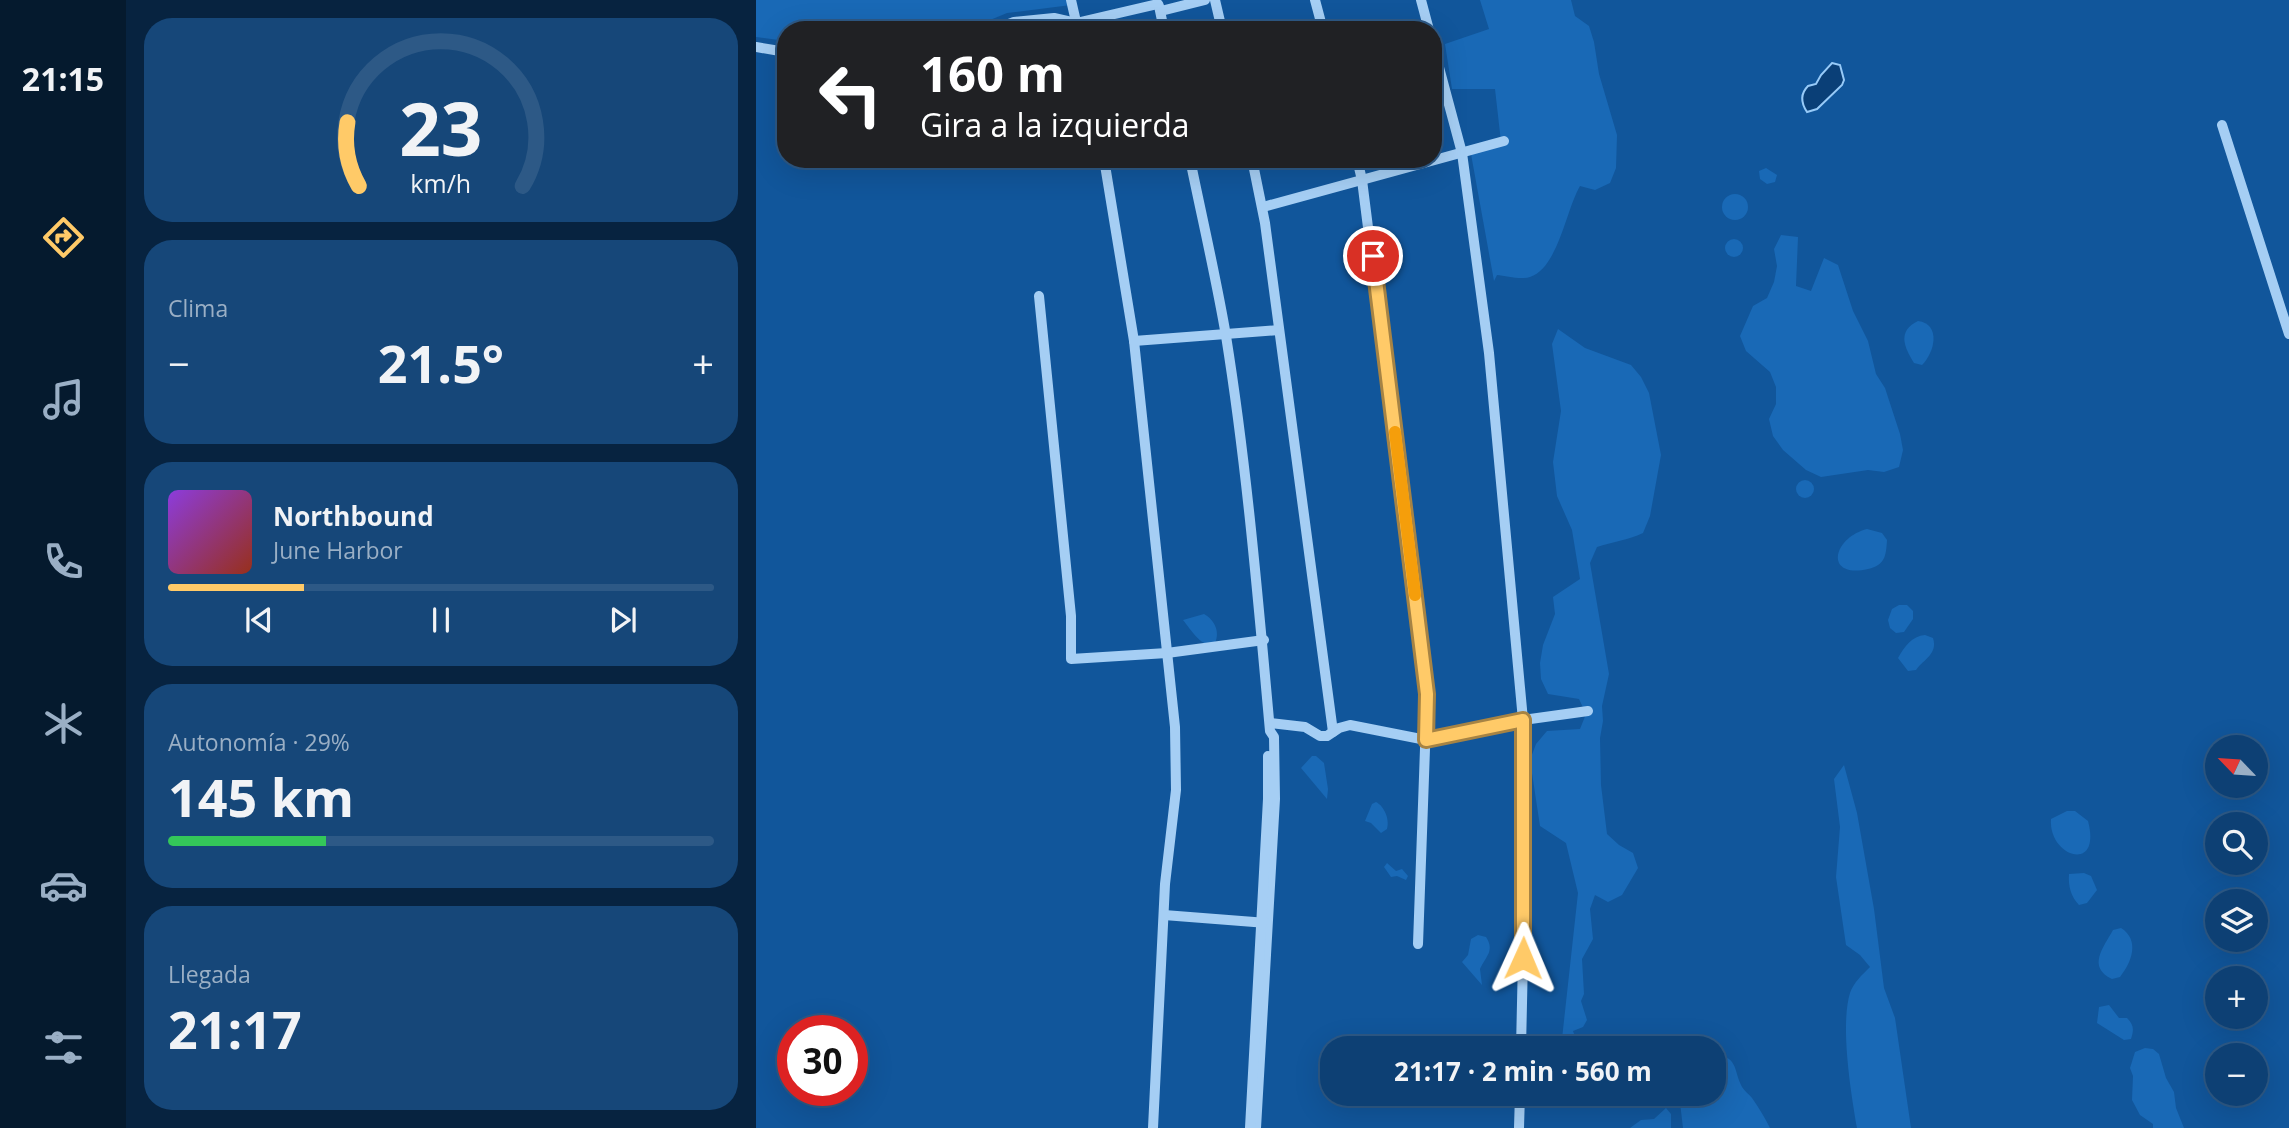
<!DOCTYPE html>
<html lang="es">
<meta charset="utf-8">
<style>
:root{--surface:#0d4074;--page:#164779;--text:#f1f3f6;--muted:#9aafc5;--line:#2d5986;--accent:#ffca68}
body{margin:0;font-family:"Open Sans",sans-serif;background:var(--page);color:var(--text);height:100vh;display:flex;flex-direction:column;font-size:26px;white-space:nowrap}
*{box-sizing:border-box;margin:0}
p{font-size:23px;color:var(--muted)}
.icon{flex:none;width:38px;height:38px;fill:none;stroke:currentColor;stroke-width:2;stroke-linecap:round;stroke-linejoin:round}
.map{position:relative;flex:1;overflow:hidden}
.drawer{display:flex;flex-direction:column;gap:18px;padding:18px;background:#072340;width:630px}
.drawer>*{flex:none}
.banner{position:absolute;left:21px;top:21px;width:665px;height:147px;border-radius:28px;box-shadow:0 7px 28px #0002,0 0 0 2px var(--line);background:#202124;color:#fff;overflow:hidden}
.needle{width:46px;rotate:295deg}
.controls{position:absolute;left:1449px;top:735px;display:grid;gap:14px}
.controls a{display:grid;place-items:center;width:63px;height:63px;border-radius:50%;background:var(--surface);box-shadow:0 7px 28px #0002,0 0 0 2px var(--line);font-size:35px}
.speed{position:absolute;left:21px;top:1015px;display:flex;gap:14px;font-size:35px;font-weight:700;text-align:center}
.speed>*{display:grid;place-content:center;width:91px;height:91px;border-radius:50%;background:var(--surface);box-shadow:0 7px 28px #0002,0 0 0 2px var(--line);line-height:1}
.speed .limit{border:10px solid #d22;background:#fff;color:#111}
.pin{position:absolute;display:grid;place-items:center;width:60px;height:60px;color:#fff;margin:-30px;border:4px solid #fff;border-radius:50%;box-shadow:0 2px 7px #0007}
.me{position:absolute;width:77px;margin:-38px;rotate:1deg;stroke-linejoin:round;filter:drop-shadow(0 0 5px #0008)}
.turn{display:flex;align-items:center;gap:24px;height:147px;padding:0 28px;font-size:32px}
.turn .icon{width:91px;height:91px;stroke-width:2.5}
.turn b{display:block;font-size:49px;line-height:60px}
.big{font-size:52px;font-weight:700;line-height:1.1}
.drawer .tile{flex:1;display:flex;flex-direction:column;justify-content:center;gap:10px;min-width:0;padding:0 24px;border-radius:28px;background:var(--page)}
.drawer .dial{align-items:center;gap:0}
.dial svg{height:182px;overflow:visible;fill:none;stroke:var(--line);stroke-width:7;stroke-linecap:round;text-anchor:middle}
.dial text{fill:var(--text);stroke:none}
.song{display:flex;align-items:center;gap:21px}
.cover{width:84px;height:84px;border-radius:10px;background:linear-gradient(135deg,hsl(270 70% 55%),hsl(10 70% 35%))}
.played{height:7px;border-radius:4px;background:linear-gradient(90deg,var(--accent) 25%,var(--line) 25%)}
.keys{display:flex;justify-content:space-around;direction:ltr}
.heat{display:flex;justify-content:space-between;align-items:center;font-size:38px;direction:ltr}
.charge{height:10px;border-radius:5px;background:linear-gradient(90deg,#34c759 29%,var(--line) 0)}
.trip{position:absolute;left:564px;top:1036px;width:406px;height:70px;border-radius:28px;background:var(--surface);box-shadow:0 7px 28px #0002,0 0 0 2px var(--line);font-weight:700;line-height:70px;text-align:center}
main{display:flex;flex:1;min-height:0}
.tab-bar{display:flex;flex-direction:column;width:126px;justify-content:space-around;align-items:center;background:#051a2e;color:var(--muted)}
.tab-bar .icon{width:49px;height:49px}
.tab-bar .active{color:var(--accent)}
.tab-bar b{font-size:32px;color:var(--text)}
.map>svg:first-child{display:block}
.green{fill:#1969b6}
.water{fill:#0a3f77;stroke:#97caf8;stroke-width:2}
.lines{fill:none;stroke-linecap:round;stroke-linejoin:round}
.minor{stroke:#a5cef4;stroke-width:10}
.route-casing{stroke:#a68344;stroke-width:18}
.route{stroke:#ffca68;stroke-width:12}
.slow{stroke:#f59e0b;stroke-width:12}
</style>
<main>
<nav class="tab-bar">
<b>21:15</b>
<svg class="icon active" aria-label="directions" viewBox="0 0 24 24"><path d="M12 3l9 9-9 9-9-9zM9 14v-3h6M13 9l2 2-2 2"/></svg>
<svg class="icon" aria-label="music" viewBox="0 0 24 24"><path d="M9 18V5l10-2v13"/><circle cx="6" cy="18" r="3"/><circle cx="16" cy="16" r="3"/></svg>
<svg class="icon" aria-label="phone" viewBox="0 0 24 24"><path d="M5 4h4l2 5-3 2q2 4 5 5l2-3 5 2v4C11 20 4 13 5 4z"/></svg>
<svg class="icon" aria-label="climate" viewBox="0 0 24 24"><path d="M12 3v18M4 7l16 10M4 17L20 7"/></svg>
<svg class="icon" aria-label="car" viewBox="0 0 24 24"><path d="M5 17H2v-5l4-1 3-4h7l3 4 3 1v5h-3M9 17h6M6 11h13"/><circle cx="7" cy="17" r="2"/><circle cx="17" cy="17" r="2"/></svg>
<svg class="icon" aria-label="filters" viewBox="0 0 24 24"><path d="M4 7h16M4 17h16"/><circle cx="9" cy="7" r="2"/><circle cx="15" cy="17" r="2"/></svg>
</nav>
<section class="drawer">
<div class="tile dial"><svg viewBox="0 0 100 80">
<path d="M14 69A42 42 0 1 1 86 69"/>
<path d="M14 69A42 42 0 0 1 9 41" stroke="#ffca68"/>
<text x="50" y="56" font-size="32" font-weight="700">23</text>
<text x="50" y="72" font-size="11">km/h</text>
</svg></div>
<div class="tile"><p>Clima</p>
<div class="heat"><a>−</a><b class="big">21.5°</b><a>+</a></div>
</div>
<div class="tile">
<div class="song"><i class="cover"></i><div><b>Northbound</b><p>June Harbor</p></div></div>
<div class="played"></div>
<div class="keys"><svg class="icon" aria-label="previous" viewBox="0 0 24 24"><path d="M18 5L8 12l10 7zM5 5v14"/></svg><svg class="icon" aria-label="pause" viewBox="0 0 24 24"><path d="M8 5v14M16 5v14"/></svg><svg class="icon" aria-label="next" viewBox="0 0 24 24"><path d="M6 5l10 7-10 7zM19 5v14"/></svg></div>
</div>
<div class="tile"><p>Autonomía · 29%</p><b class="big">145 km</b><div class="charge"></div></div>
<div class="tile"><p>Llegada</p><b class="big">21:17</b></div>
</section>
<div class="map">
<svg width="1533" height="1128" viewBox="0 0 1533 1128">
<rect width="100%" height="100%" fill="#11569b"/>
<g class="green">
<polygon points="0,0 313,0 315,5 251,13 210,30 30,30 30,41 0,37"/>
<path d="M 724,0 L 815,0 L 819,16 L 833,26 L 838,42 L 843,74 L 861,135 L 860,168 L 854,183 L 839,190 L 824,186 C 810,210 802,268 774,277 C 765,280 750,276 741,275 L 738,281 L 715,154 L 745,142 L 739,89 L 696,89 L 689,44 L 733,29 Z"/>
<polygon points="1010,168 1021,175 1019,182 1011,184 1004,179 1003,171"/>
<circle cx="979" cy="207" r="13"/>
<polygon points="1025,235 1042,237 1040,286 1055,291 1068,258 1082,265 1097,311 1112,341 1120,374 1129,388 1144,434 1147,450 1143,467 1128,472 1112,470 1065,477 1050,470 1027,450 1017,436 1013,419 1020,404 1020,387 1014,372 990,351 984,336 997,306 1011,298 1018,282 1021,266 1018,249"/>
<circle cx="978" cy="248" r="9"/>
<path d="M 1162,321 C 1185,324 1179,352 1166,365 L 1158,363 C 1148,347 1141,331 1162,321 Z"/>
<path d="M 802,329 L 829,348 L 875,365 L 885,377 L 893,393 L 905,455 L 894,516 L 887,533 C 872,540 856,542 841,547 L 834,563 L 853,674 L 846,706 L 847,721 L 844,738 L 845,785 L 851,834 L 863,845 L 877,853 L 882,868 L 866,895 L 852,902 L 839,895 L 834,909 L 837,939 L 826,959 L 828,994 L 825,1001 L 831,1020 L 827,1027 L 817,1031 L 823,1048 L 805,1048 L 822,893 L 810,843 L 784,826 L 774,760 L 780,744 L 791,731 L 824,729 L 830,714 L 823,699 L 792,694 L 785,679 L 784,663 L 787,645 L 799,614 L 797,597 L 824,579 L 816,530 L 801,496 L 797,462 L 805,411 L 796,344 Z"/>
<circle cx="1049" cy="489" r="9"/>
<path d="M 1111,529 L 1126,533 L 1131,540 C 1130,556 1129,565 1112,569 C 1068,579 1076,538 1111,529 Z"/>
<polygon points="1143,605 1151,605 1157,611 1157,619 1148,632 1140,633 1134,628 1132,620 1136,609"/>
<path d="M 448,614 C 459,620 465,633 458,645 C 444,646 436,631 427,620 Z"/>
<path d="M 1169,635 L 1177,638 C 1182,654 1168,659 1160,670 L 1152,671 L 1142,658 C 1148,647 1156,636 1169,635 Z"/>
<polygon points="556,756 560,756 568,763 572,789 571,799 545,768"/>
<path d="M 1088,765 L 1101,813 L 1118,909 L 1128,988 L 1139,1018 L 1155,1128 L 1101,1128 C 1095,1093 1084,1026 1094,993 C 1098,982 1106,975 1114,967 L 1104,955 L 1090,945 L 1080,877 L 1084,827 L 1078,779 Z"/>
<path d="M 620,802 C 628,806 634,819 631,829 L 625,833 L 615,823 L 609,821 L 616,804 Z"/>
<path d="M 1311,811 L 1319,811 L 1332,821 C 1346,874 1292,857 1295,819 Z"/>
<polygon points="631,863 640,871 646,869 652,876 650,880 641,876 635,877 628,867"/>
<path d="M 1328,873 L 1335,876 L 1341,890 L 1331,903 L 1323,905 C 1315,897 1312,886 1313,874 Z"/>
<path d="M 1365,928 C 1384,940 1376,962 1364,977 L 1356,979 C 1331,967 1347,948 1357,930 Z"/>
<path d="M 722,935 L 730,937 C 739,951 730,956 724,969 L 726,985 L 706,962 L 712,955 L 715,939 Z"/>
<path d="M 1353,1005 L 1363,1018 L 1371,1018 C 1378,1025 1378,1030 1375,1039 L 1368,1040 L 1341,1023 L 1343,1007 Z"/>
<polygon points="1389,1048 1397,1049 1403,1054 1410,1078 1418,1092 1420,1108 1428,1128 1397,1128 1397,1124 1384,1115 1376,1100 1377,1076 1374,1068 1379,1052"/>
<path d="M 957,1053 C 982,1058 977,1067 985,1085 C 987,1090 993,1094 996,1098 C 1003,1108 1009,1118 1014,1128 L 927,1128 L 923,1094 L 957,1094 Z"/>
<polygon points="910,1108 915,1114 915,1128 874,1128 885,1120 898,1119"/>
</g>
<path class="water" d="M 1076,63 L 1084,65 L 1088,80 L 1086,85 L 1061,109 L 1051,112 C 1045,103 1044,94 1052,86 L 1060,84 L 1065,75 Z"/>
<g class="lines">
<g class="minor">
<polyline points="315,0 321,26"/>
<polyline points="459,0 466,30"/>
<polyline points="559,0 567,30"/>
<polyline points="665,0 673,30"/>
<polyline points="403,6 408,30"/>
<polyline points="405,11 449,0"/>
<polyline points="238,30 258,22 298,18 320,23 402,4"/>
<polyline points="677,45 706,153 733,353 767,720 769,869 765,1048"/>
<polyline points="0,47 30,52"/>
<polyline points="1466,125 1533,334"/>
<polyline points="348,159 378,341 419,727 420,790 409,884 397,1128"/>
<path d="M 434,159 C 446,218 460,277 470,336 C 491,467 502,599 514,731 L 518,737 L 519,799 L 500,1128"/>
<polyline points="496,159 509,223 577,732"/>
<polyline points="601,159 606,180 671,693 662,944"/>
<polyline points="507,207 748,141"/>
<polyline points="283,296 315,616 315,659 411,653 508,640"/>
<polyline points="378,341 523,330"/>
<polyline points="514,723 549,727 564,736 571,736 583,728 594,725 670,740 767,720 832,711"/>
<polyline points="408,915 511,923"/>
<polyline points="494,1128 512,799 512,756"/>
<polyline points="763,1128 764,1094"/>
</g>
</g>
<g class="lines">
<g class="route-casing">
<polyline id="route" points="617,256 671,694 670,740 767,720 767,958"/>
</g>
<use href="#route" class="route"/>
<polyline class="slow" points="639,432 659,595"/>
</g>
</svg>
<div class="controls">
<a><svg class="needle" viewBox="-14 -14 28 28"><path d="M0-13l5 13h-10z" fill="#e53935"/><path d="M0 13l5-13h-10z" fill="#9aafc5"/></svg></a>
<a><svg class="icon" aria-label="search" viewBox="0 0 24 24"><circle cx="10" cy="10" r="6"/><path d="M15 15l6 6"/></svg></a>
<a><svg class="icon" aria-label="layers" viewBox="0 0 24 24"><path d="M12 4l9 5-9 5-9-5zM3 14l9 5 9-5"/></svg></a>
<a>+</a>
<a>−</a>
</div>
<div class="speed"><div class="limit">30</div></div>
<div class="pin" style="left:617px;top:256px;background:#d93025"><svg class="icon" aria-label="arrive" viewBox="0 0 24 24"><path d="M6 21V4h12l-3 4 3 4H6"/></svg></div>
<svg class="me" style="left:767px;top:958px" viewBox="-20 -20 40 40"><path d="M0-17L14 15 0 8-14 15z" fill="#ffca68" stroke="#fff" stroke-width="4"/></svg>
<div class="trip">21:17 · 2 min · 560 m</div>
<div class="banner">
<div class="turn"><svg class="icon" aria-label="left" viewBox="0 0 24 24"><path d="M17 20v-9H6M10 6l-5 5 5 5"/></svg><div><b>160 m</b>Gira a la izquierda</div></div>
</div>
</div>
</main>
